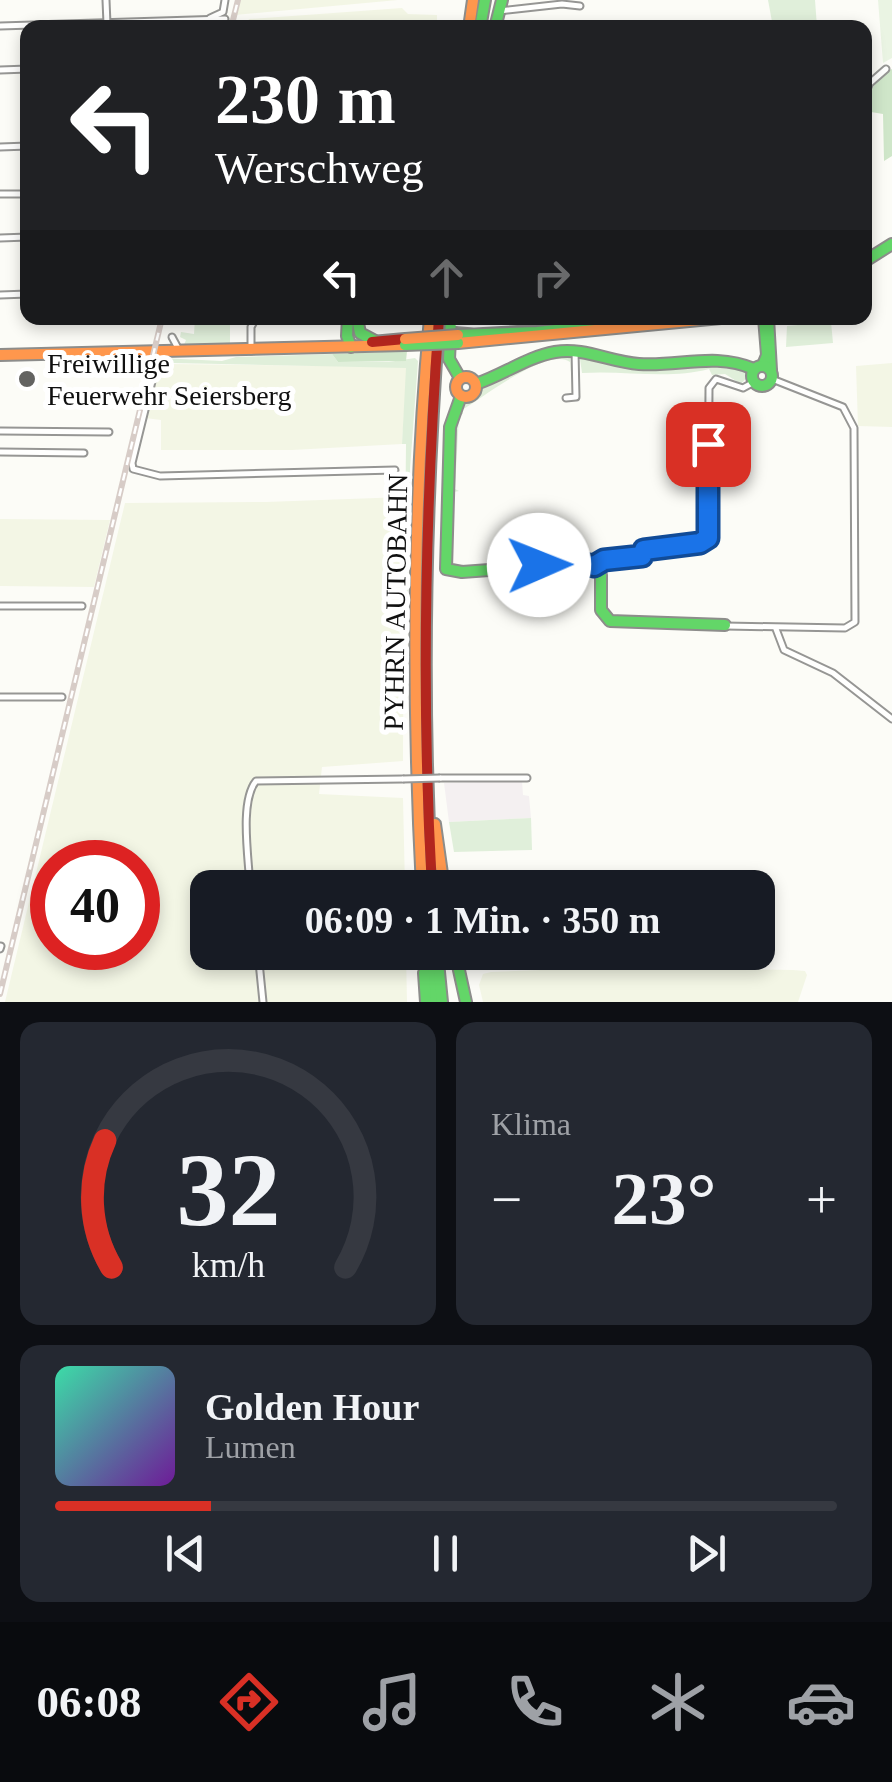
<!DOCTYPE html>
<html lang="de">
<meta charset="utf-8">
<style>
:root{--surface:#171b24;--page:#242831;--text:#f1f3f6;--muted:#9ea1a6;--line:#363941;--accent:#d93025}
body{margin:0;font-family:Georgia,serif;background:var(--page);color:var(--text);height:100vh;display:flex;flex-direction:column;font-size:38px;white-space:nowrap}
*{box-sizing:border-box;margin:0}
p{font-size:32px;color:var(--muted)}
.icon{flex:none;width:55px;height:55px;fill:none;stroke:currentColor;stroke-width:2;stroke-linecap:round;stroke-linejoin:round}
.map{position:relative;height:1002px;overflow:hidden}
.panel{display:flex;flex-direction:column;gap:20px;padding:20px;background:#0d0f14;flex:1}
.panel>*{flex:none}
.guide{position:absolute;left:20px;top:20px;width:852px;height:305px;border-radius:20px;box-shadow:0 5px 15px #0003;background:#202124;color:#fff;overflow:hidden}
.speed{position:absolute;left:30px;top:840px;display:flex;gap:20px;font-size:50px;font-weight:700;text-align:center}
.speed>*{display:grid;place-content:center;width:130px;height:130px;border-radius:50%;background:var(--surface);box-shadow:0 5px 15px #0003;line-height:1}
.speed .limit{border:15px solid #d22;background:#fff;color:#111}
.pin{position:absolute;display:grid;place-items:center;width:85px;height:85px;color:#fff;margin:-42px;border-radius:20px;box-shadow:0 5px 15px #0006}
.me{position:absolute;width:110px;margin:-55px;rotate:89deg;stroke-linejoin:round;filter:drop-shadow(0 0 8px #0008)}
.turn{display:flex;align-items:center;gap:35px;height:210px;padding:0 30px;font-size:45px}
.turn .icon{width:130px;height:130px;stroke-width:2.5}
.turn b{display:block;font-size:70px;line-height:85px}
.lanes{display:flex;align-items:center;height:95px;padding:0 30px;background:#0003;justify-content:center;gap:50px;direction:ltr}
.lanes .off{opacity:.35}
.big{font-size:75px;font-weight:800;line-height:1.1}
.panel .widget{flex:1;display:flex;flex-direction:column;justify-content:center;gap:15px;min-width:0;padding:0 35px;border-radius:20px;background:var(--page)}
.panel .dial{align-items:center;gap:0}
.dial svg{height:260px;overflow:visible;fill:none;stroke:var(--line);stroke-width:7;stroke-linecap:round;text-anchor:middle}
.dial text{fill:var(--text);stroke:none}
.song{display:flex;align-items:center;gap:30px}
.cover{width:120px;height:120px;border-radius:15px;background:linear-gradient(135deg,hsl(160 70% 55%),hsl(280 70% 35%))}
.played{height:10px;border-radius:5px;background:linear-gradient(90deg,var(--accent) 20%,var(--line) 20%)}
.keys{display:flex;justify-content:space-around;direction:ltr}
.heat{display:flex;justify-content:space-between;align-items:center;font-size:55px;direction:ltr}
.panel .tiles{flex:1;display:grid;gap:20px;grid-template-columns:1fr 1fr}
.widget:last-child{grid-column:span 2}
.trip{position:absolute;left:190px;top:870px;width:585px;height:100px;border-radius:20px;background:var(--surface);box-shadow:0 5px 15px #0003;font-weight:800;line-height:100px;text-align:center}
.dock{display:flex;height:160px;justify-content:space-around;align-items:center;background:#090b0e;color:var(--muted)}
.dock .icon{width:70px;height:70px}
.dock .on{color:var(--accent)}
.dock b{font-size:45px;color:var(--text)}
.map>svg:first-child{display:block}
.industrial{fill:#f4f0f1}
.farmland{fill:#f3f6e5;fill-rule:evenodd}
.green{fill:#e0efda}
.forest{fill:#cfe6c9}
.pitch{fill:#eaf4e3}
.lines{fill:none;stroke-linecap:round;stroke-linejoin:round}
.street-casing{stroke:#969694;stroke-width:9}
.fast-casing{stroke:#8d8d8b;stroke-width:14}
.slow-casing{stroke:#8d8d8b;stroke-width:14}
.jam-casing{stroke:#8d8d8b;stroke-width:14}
.street{stroke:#fffffe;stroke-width:5}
.fast{stroke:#63d668;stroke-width:10}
.slow{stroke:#ff974d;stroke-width:10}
.jam{stroke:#b3261e;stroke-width:10}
.rail-casing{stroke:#d7ccc7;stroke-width:6}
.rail{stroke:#fff;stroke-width:2.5;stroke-dasharray:8;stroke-linecap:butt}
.street-bridge-casing{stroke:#969694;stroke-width:9;stroke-linecap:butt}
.fast-bridge-casing{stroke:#8d8d8b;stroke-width:14;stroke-linecap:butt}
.slow-bridge-casing{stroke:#8d8d8b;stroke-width:14;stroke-linecap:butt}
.street-bridge{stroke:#fffffe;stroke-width:5}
.fast-bridge{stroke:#63d668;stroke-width:10}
.slow-bridge{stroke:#ff974d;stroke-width:10}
.route-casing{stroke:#114b97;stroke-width:25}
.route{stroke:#1a73e8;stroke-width:18}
.poi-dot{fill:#636361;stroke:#fff;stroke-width:4}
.labels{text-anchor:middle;stroke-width:10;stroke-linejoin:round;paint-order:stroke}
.poi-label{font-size:28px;fill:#101010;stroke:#fff;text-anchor:start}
.street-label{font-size:28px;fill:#101010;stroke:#fff}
</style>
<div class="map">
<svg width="892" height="1002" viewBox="0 0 892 1002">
<rect width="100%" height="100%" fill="#fcfcf7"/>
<polygon class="industrial" points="522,781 523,795 529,796 531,818 449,822 444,783"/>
<g class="farmland">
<polygon points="239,0 398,0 235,15"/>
<polygon points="402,8 408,14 437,15 437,27 245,27 249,19"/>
<polygon points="892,363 892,427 858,426 856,366"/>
<polygon points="167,364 407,367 402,444 292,450 161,450 161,420 145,418 147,411 156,404 148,404 157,371"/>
<path d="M 404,497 L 403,761 L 322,767 L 319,794 L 403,798 L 405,887 L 208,888 L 208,952 L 406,953 L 407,1002 L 5,1002 L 125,503 L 266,502 ZM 52,862 L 138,862 L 138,948 L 52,948 Z"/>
<polygon points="0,519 110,520 94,587 0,586"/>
<polygon points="621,967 793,970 805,971 807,975 798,1002 483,1002 479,985 483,974 491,972"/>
</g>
<g class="green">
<polygon points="768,0 815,0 817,27 773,27"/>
<polygon points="195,318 230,318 230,345 183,347 186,340 180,337 181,332 194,334"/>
<polygon points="831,322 833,343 786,347 787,326"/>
<polygon points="332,354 338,362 389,362 415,358 418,361 410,469 407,634 404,634 406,444 402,444 406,368 173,363 159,368 160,358 222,361 236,357"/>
<path d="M 584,355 L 638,368 L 725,363 L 742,368 L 748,376 L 741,384 L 725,374 L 712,375 L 709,369 C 667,380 625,370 582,373 L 580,359 Z"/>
<path d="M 553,356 L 570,358 L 573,393 L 570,362 C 549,346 483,397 462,410 L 463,414 L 459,415 L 455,489 L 459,491 L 454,492 C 450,479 451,417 462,405 C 476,389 530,364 553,356 Z"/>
<polygon points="531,818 532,850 454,852 449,822"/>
</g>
<g class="forest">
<path d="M 892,69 L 892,156 L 884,161 L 883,114 L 865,111 C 865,94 878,77 892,69 Z"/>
<polygon points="407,351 406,361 338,362 332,354"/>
</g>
<polygon class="pitch" points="878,0 892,0 892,58 883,63"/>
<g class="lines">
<g class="street-casing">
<g id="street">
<polyline points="106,0 107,24"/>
<polyline points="499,11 562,4 580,6"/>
<polyline points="210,18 223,12 225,0"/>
<polyline points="0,26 225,19"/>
<polyline points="0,70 28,69"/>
<polyline points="865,93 870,83 886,69"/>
<polyline points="0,147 28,146"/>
<polyline points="0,194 28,194"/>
<polyline points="0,238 28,237"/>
<polyline points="0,295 28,294"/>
<polyline points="450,323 474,325 599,318"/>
<polyline points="172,337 179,350"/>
<polyline points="251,351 251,327 256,318"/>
<polyline points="159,353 132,463 133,469 160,476 395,470"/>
<polyline points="566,398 576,397 575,351"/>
<polyline points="0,431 109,432"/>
<polyline points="0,452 84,453"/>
<polyline points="594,567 604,560 641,556 644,551 700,543 708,538 709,388 716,379 743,388 754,382"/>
<polyline points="0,606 82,606"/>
<polyline points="725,626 845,628 855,622 854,428 843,407 772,379"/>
<polyline points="776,629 784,650 833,673 892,719"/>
<polyline points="0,697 62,697"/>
<polyline points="440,778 527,778"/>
<path d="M 250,888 C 249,860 239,802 256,781 L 403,779"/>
<polyline points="0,949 1,946"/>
<polyline points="258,952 263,1002"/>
</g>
</g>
<g class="fast-casing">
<g id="fast">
<polyline points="480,28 485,0"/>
<polyline points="495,28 502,0"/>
<polyline points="865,261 892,244"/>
<polyline points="348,318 347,336 351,347"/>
<polyline points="357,318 360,333 375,341"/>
<polyline points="451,318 449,359 460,378"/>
<polyline points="768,318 771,370"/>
<polyline points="458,335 537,332 670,318"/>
<polyline points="763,365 767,355 764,318"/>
<circle cx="762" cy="376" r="10"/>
<path d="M 476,384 C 503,375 527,357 555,352 C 584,347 610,362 639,364 C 679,367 715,352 754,369"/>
<polyline points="461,396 450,427 446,569 462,572 586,563 601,575 601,610 610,621 725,625"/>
<polyline points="429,952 434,1002"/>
<polyline points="437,952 442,1002"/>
<polyline points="455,952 466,1002"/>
<polyline points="424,973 426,1002"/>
</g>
</g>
<g class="slow-casing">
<g id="slow">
<polyline points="469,28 473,0"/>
<polyline points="458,343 721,318"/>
<polyline points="0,355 405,345"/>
<circle cx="466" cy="387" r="10"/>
<polyline points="435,824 444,888"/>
<path d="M 422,888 C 412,697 412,508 430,318"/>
</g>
</g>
<g class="jam-casing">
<g id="jam">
<polyline points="372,342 405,339"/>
<path d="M 432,888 C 421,697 425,508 439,318"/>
</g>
</g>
<use href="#street" class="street"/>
<use href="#fast" class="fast"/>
<use href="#slow" class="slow"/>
<use href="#jam" class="jam"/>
<g class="rail-casing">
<g id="rail">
<polyline points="231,28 238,0"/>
<polyline points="0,994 162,318"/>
</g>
</g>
<use href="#rail" class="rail"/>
<g class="street-bridge-casing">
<polyline id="street-bridge" points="403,779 440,778"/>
</g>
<g class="fast-bridge-casing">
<polyline id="fast-bridge" points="405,345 458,343"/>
</g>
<g class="slow-bridge-casing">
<polyline id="slow-bridge" points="405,339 458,335"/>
</g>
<use href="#street-bridge" class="street-bridge"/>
<use href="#fast-bridge" class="fast-bridge"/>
<use href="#slow-bridge" class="slow-bridge"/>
</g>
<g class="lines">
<g class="route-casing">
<polyline id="route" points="539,565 573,562 594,566 604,560 642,556 644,550 700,543 708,538 708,444"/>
</g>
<use href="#route" class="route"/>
</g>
<circle class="poi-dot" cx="27" cy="379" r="10"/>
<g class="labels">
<g class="poi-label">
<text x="47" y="373">Freiwillige<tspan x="47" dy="32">Feuerwehr Seiersberg</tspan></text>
</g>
<g class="street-label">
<text transform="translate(395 602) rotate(-89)" y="10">PYHRN AUTOBAHN</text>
</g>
</g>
</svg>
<div class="speed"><div class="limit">40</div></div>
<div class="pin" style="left:708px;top:444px;background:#d93025"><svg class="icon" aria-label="arrive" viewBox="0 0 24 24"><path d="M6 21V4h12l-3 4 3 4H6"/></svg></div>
<svg class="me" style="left:539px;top:565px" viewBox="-20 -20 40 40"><circle r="19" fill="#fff"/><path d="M0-13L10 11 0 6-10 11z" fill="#1a73e8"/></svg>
<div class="trip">06:09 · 1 Min. · 350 m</div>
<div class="guide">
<div class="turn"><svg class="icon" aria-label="left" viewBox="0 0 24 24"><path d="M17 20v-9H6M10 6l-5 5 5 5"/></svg><div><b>230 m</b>Werschweg</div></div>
<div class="lanes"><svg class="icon" aria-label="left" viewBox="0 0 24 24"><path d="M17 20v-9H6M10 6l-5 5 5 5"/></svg><svg class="icon off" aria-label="ahead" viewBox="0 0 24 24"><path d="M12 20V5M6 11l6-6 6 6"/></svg><svg class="icon off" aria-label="right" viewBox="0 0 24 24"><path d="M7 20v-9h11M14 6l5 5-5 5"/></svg></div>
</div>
</div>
<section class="panel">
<div class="tiles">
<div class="widget dial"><svg viewBox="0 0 100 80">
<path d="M14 69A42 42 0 1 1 86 69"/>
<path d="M14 69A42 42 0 0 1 12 30" stroke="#d93025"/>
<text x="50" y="56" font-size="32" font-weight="700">32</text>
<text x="50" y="72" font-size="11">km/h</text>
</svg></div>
<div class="widget"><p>Klima</p>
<div class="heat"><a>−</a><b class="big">23°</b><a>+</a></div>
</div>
<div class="widget">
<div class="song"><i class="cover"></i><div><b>Golden Hour</b><p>Lumen</p></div></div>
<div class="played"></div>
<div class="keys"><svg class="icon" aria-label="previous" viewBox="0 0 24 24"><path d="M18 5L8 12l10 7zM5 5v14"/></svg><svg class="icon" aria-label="pause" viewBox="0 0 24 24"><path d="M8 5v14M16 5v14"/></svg><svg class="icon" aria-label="next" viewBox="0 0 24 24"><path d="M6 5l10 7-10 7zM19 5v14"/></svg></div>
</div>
</div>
</section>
<nav class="dock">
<b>06:08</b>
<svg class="icon on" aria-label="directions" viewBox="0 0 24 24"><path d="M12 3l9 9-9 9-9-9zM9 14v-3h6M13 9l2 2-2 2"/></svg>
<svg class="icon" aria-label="music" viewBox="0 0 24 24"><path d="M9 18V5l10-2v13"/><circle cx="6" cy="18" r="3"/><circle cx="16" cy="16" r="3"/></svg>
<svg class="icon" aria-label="phone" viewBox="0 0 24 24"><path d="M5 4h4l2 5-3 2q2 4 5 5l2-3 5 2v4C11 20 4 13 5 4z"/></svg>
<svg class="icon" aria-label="climate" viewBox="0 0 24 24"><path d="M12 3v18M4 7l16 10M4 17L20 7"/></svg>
<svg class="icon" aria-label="car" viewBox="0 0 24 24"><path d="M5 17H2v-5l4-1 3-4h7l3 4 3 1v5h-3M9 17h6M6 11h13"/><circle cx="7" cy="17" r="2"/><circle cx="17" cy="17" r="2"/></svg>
</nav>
